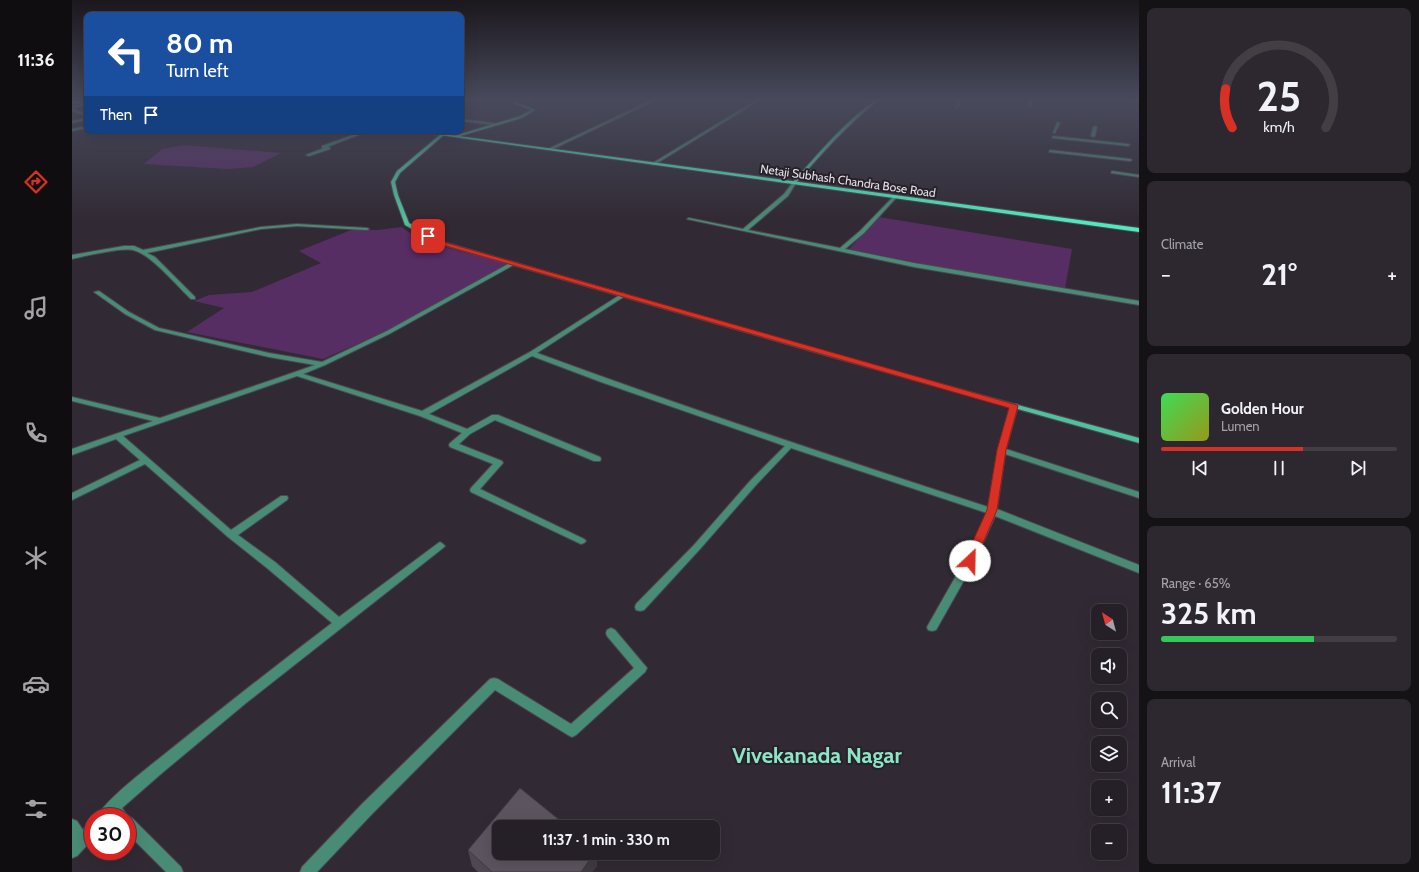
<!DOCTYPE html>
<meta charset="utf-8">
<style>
:root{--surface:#252027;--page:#2d282f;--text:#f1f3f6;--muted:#a3a3a7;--line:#423e44;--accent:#d93025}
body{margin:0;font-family:Cabin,sans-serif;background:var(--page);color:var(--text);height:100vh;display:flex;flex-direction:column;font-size:15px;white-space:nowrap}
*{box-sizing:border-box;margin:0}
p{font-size:13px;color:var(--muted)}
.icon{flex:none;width:22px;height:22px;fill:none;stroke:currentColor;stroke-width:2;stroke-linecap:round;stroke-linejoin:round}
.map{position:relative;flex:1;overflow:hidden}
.drawer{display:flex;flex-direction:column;gap:8px;padding:8px;background:#141215;width:280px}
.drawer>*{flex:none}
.top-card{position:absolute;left:12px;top:12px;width:380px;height:122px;border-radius:8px;box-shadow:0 4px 16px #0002,0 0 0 1px var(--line);background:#1a4fa0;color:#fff;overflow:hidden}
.needle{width:26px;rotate:324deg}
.buttons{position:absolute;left:1019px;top:604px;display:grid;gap:8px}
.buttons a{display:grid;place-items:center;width:36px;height:36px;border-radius:8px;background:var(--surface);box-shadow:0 4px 16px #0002,0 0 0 1px var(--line);font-size:20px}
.speed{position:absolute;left:12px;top:808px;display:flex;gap:8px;font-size:20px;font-weight:700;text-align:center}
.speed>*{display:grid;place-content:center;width:52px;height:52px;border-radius:50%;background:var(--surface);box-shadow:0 4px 16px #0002,0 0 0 1px var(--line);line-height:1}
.speed .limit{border:6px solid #d22;background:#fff;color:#111}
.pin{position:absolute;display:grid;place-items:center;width:34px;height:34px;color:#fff;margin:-17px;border-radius:8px;box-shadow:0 2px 6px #0006}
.me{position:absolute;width:44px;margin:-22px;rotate:24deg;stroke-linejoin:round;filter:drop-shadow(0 0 3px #0008)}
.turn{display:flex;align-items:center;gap:14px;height:84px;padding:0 16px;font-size:18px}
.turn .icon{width:52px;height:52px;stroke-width:2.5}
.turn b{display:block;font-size:28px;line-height:34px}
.then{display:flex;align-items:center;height:38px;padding:0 16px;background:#0003;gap:8px;font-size:15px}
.big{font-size:30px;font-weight:700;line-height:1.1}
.drawer .tile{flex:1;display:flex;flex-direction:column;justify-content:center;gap:6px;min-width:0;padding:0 14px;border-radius:8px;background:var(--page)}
.drawer .dial{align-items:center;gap:0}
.dial svg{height:104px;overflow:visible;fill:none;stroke:var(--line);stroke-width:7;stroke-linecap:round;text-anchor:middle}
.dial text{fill:var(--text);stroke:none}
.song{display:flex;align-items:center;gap:12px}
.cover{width:48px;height:48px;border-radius:6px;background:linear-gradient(135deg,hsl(130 70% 55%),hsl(60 70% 35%))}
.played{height:4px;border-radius:2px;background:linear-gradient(90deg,var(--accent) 60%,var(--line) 60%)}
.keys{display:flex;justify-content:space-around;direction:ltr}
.heat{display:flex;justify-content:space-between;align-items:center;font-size:22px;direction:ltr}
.charge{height:6px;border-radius:3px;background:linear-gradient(90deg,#34c759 65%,var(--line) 0)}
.trip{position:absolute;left:420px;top:820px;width:228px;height:40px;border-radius:8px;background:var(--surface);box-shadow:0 4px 16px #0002,0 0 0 1px var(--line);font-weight:700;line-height:40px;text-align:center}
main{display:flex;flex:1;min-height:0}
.menu{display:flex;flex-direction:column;width:72px;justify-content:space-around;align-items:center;background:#0f0d10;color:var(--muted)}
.menu .icon{width:28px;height:28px}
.menu .current{color:var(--accent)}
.menu b{font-size:18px;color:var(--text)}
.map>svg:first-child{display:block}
.green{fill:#572e64}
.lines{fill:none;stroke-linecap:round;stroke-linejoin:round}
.street-casing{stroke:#4e4751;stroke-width:2}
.secondary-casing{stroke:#4e4751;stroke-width:2}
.primary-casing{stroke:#4e4751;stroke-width:2}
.street{fill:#498c75;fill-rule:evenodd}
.secondary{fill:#4ec19d;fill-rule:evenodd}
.primary{fill:#4debbc;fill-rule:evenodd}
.wall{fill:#4f4852}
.shaded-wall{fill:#403b42}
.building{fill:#5c545f;stroke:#403b42}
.route{fill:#d93025;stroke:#8d1f18}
.labels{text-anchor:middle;stroke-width:4;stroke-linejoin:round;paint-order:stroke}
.far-street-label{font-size:12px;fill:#e6e1e8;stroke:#27212a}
.near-district-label{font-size:22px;font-weight:bold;fill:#8be6c5;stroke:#27212a}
</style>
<main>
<nav class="menu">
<b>11:36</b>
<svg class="icon current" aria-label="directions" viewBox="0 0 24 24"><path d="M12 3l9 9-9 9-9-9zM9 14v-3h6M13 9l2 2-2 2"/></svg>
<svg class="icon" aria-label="music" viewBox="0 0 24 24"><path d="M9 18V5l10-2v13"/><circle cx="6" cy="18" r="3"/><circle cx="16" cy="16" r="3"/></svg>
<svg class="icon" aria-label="phone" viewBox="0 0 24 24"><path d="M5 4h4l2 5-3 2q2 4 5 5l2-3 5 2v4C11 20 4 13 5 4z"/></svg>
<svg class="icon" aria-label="climate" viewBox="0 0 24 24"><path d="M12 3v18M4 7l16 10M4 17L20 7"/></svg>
<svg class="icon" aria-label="car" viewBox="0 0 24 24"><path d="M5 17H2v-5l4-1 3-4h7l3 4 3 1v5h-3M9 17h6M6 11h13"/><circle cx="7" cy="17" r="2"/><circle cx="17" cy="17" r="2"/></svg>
<svg class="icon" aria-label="filters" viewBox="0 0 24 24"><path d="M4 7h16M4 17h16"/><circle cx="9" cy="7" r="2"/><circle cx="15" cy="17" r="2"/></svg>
</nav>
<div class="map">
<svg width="1067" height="872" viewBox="0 0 1067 872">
<rect width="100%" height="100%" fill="#312a34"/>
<g class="green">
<polygon points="112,145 209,153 181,167 156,169 72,164 90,149"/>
<polygon points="807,217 1000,249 993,288 947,283 777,249"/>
<path d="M 330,227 C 352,246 412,257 442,264 L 319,329 L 251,359 L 115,332 L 152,308 L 122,301 L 137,295 L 180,292 L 249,263 L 227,251 L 279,230 L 306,230 Z"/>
</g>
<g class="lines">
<g class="street-casing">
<g id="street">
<polygon points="582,99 586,99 479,150 476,149"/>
<polygon points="686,99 690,99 582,165 579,164"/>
<polygon points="888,99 890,100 885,108 883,108"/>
<polygon points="958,99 961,99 959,107 958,108 957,107"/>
<polygon points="1051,99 1067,100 1067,102 1052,100"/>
<polygon points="15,103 15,105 0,108 0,106"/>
<polygon points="0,109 15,114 15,116 0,111"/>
<polygon points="15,118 15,120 0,123 0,121"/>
<polygon points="389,119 422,123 424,124 422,125 389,121"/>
<polygon points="985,122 988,123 983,133 981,133"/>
<polygon points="15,126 15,128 0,131 0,129"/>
<polygon points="1023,126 1025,127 1023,136 1021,137 1019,136 1021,127"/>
<polygon points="292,131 297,131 255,147 258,147 258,149 237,156 234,155 252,148 250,148 250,146"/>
<polygon points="981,136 1056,144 1058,145 1056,146 980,138"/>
<polygon points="978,150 1058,159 1060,160 1058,161 977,152"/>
<polygon points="1040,171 1067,175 1067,177 1039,173"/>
<polygon points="721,182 724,183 716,196 676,230 768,248 788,231 822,196 824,196 824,198 792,233 773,249 842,263 1067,301 1067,305 842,267 615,219 617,218 671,229 712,194"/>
<path d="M 225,224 L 295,228 L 297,229 L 295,230 L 225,226 L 189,229 L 75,253 L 83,257 L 123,297 L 123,299 L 119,299 C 105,286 79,254 61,250 C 50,247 13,256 0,259 L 0,255 L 52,246 L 62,246 L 71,250 L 189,227 Z"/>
<path d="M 440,262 L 445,263 L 319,333 L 253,365 L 231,374 L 350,411 L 458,352 L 551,293 L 554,295 L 553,296 L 465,353 C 614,408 765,458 916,507 L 926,450 L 938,406 L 942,404 L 945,404 L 946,406 L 934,449 L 1067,492 L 1067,498 L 933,454 L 925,509 L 1067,565 L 1067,573 L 923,516 L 903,561 L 864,630 L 860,631 L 856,630 L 855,627 L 893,560 L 915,513 L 719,448 L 684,485 L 628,549 L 572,610 L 568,611 L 564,610 L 563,607 L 564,604 L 622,545 L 678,481 L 713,446 L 529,382 L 460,356 L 357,414 L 395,429 L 420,415 L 426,415 L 528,457 L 529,459 L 528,461 L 522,461 L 423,420 L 398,434 L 387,444 L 430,461 L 431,463 L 408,489 L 512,539 L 514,541 L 512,543 L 509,544 L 399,492 L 398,490 L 399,488 L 421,464 L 378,447 L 377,445 L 378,443 L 390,433 L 348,416 L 225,376 L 51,436 L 159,530 L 209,496 L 215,496 L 216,498 L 215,500 L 166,535 L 203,562 L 267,617 L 365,544 L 368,542 L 371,544 L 373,546 L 371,548 L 174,703 L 90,773 L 50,808 L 56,816 L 60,818 L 109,867 L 111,872 L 94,872 L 55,833 L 55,817 L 25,817 C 32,801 74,769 89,757 C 145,712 202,667 260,623 L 195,568 L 156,537 L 73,464 L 0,500 L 0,493 L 68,460 L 44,439 L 0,455 L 0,449 L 81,421 L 0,401 L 0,397 L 88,418 L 200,380 L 243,365 L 197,357 L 83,330 L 53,314 L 22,292 L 27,291 L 57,312 L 87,328 L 197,353 L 250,362 L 315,331 Z"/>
<polygon points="539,628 543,630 575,668 573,672 504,735 500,737 496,735 423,690 300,814 245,872 228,872 230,867 290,804 418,679 422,678 426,679 499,724 562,668 535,636 534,633 535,630"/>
<polygon points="0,819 5,821 11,830 16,824 21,822 21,839 5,856 0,858"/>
</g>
</g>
<g class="secondary-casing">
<g id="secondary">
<polygon points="443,99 446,99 444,102 463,110 450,118 385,137 382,136 448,116 459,110 441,103"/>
<path d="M 805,99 L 808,99 C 775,125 751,152 723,184 L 721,184 L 721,182 C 747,153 772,122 805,99 Z"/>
<polygon points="369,134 372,135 328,173 323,182 326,195 337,223 368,241 767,356 1067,438 1067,443 763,358 364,243 333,225 322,195 319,182 325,171"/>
</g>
</g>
<g class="primary-casing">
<g id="primary">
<polygon points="0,101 15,102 15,104 0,103"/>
<polygon points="338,131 349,131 1067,228 1067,232"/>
</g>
</g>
<use href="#street" class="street"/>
<use href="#secondary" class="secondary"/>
<use href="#primary" class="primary"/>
</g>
<polygon class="wall" points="396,850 427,853 524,853 525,866 520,872 406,872 400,866"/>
<polygon class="shaded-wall" points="522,853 524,853 525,866 520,872 509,872"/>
<polygon class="building" points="448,788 496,827 427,827 427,853 522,853 509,872 420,872 396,850"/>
<linearGradient id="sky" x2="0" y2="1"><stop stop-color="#1b171d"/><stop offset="0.45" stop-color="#484a5c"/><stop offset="1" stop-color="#484a5c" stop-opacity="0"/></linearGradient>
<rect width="1067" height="221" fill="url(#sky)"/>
<polygon class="route" points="356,234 368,241 945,405 946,406 934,450 925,510 902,564 898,565 894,564 892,561 915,510 925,450 937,408 364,243 354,237 354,235"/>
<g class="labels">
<g class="far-street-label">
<text transform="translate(776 181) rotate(8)" y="4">Netaji Subhash Chandra Bose Road</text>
</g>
<g class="near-district-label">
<text x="745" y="763">Vivekanada Nagar</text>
</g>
</g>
</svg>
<div class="buttons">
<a><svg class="needle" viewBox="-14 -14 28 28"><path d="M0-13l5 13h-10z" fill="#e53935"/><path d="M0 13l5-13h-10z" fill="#a3a3a7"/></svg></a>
<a><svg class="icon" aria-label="sound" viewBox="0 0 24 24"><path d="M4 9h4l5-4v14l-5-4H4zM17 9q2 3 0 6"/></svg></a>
<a><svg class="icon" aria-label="search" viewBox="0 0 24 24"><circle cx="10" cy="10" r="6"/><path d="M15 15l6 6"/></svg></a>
<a><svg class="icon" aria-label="layers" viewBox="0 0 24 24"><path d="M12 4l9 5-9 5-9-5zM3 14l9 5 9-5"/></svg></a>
<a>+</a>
<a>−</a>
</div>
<div class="speed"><div class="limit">30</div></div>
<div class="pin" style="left:356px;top:236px;background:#d93025"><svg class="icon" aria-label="arrive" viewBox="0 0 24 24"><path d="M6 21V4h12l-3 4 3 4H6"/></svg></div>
<svg class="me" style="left:898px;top:561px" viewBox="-20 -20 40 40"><circle r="19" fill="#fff"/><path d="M0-13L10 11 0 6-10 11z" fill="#d93025"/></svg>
<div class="trip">11:37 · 1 min · 330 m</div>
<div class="top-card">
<div class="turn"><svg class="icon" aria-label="left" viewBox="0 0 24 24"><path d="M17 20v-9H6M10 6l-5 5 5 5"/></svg><div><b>80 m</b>Turn left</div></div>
<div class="then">Then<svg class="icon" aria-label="arrive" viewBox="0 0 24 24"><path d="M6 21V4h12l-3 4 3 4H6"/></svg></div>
</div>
</div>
<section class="drawer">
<div class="tile dial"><svg viewBox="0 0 100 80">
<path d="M14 69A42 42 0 1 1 86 69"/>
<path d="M14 69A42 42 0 0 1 9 39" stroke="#d93025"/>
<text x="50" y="56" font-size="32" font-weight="700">25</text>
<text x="50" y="72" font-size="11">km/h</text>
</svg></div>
<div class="tile"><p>Climate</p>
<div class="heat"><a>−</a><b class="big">21°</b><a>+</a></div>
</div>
<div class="tile">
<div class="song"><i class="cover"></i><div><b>Golden Hour</b><p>Lumen</p></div></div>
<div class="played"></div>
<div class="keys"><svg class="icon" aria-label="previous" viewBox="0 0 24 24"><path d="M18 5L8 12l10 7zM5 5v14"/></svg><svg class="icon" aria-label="pause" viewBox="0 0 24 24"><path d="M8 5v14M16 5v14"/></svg><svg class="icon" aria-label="next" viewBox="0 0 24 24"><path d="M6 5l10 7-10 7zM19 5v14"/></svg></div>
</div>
<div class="tile"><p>Range · 65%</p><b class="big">325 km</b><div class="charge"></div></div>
<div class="tile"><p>Arrival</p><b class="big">11:37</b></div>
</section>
</main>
